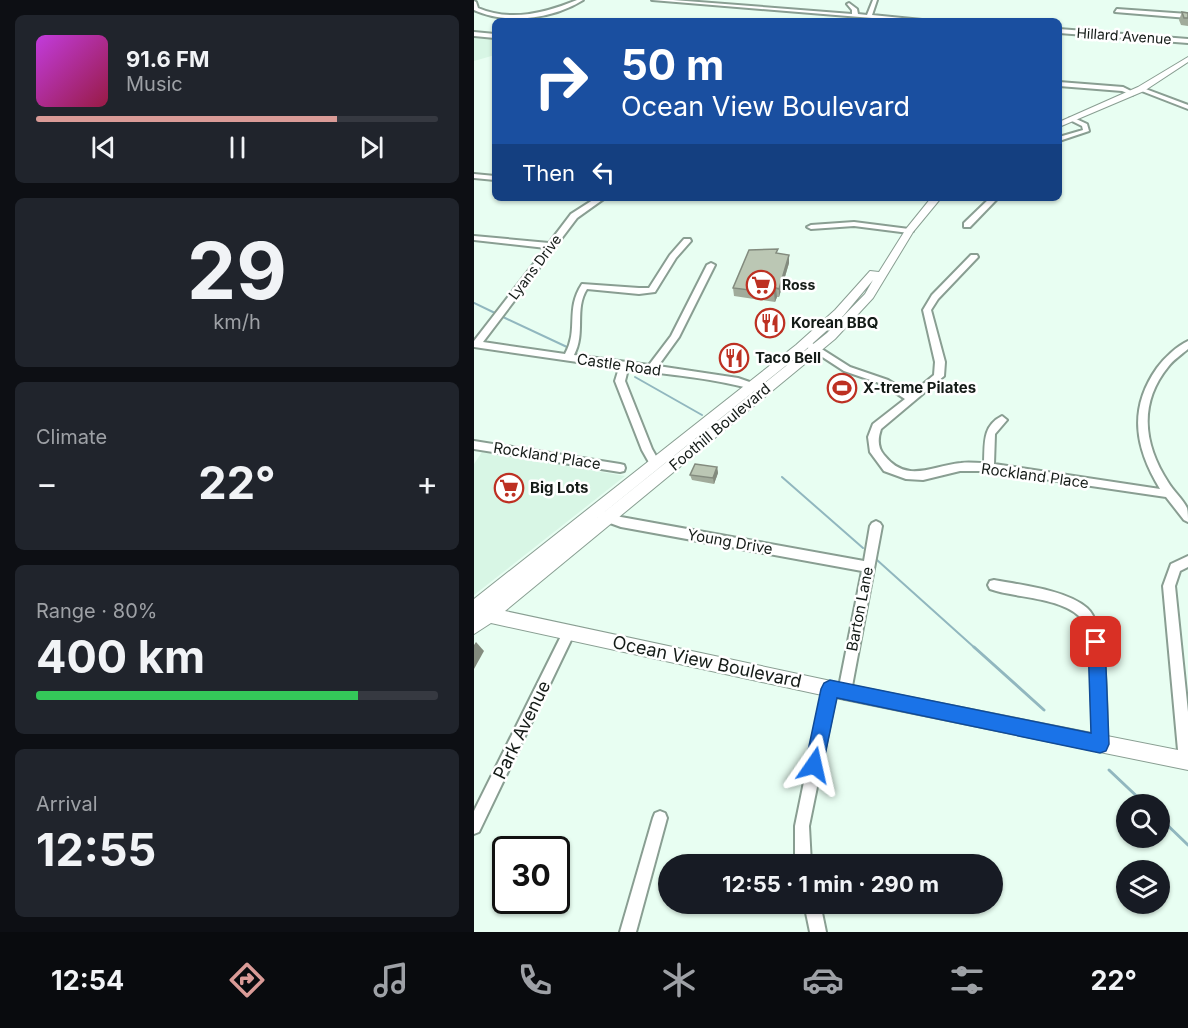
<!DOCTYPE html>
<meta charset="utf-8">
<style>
:root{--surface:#171b24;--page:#20242c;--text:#f1f3f6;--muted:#9ea1a6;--line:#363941;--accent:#da9b97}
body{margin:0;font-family:Inter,sans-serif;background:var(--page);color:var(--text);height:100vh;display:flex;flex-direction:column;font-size:22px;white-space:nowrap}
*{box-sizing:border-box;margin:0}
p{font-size:20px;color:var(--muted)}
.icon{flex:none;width:33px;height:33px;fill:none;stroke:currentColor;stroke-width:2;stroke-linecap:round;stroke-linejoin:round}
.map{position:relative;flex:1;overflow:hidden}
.side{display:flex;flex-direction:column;gap:15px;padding:15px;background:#0d0f14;width:474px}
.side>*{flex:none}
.top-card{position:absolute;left:18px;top:18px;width:570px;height:183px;border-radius:9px;box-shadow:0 2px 4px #0004;background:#1a4fa0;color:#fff;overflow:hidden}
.buttons{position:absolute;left:642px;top:794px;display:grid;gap:12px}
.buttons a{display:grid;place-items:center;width:54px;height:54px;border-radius:50%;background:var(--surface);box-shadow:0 2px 4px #0004;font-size:30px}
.speed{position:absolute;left:18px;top:836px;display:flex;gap:12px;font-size:30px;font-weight:700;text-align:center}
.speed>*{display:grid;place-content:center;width:78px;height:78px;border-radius:50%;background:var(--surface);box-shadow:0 2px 4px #0004;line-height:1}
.speed .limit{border:3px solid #111;border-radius:9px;background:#fff;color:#111}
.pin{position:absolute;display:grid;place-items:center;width:51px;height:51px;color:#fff;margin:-26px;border-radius:12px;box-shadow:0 3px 9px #0006}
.me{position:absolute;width:66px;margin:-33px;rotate:11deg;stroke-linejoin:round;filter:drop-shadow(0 0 4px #0008)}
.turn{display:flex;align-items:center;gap:21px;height:126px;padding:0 30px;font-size:27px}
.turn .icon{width:78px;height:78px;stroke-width:2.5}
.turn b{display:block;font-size:42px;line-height:51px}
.then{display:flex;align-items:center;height:57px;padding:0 30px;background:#0003;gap:12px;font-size:22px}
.big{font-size:45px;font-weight:700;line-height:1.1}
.side .card{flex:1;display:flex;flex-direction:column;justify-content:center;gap:9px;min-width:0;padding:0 21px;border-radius:9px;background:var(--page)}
.side .dial{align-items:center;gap:0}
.dial b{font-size:78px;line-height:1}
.song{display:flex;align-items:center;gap:18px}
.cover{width:72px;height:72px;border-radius:9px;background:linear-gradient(135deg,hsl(290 70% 55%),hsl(340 70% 35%))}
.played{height:6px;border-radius:3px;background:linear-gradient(90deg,var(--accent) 75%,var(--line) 75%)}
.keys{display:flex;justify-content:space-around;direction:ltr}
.heat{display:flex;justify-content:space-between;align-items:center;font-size:33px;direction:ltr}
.charge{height:9px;border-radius:4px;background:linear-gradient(90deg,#34c759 80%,var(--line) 0)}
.trip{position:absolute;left:184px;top:854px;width:345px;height:60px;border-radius:30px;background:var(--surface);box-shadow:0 2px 4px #0004;font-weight:700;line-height:60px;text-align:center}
.menu{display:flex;height:96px;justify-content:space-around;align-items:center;background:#090b0e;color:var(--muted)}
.menu .icon{width:42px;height:42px}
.menu .active{color:var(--accent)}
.menu b{font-size:27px;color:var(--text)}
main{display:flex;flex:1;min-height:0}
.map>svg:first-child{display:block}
.built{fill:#d8f6e5}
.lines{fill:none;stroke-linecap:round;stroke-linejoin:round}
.stream-far1{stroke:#91b7bf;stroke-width:2}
.stream{stroke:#91b7bf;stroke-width:3}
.minor-casing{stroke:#899e92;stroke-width:4}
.major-casing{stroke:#899e92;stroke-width:2}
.minor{fill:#fff;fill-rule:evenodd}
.major{fill:#fff;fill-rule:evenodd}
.wall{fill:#a1ab9b}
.shaded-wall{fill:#838b7e}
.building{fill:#bbc7b4;stroke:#838b7e;stroke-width:1.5}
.route{fill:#1a73e8;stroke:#114b97;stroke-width:1.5}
.labels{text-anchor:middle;stroke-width:5;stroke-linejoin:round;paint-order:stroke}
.far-street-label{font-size:14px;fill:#141b17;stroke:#fff}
.far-poi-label{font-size:14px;font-weight:bold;fill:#141b17;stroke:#fff;text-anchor:start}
.poi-label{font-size:15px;font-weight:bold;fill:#141b17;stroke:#fff;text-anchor:start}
.street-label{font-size:15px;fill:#141b17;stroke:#fff}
.near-street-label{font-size:18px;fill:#141b17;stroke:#fff}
</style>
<main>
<section class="side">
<div class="card">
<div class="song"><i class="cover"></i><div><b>91.6 FM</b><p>Music</p></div></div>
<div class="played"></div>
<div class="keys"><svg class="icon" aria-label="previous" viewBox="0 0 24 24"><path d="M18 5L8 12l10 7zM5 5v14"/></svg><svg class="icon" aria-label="pause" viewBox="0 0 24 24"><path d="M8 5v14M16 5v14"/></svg><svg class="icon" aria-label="next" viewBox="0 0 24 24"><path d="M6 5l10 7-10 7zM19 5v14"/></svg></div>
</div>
<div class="card dial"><b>29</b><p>km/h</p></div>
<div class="card"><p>Climate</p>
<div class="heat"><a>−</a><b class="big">22°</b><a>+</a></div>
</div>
<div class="card"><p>Range · 80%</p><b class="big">400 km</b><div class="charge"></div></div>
<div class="card"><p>Arrival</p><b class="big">12:55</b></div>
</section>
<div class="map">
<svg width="714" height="932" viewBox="0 0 714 932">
<rect width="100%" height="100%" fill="#e8fef2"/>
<g class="built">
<polygon points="0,35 21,37 21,55 0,61"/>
<polygon points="8,452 151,476 0,595 0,464"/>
</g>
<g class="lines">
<g class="stream-far1">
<polyline points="0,303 21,313"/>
<polyline points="29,317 93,347"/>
<polyline points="161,377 228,415"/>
<polyline points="308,477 389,548"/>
<polyline points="403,560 502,649"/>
</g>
<g class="stream">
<polyline points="500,647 570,710"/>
<polyline points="635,770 671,804"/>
<polyline points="686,818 714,845"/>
</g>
<g class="minor-casing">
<g id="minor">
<path d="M 103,0 L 109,0 C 79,19 33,25 0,10 L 0,1 L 2,2 L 4,8 C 37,22 71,13 103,0 Z"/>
<polygon points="178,0 199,0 378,14 378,10 373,4 375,3 383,9 384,14 393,15 399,0 403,0 398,15 458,21 435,21"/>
<polygon points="643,9 714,14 714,18 641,12"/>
<polygon points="585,29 714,39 714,43 585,33"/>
<polygon points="0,32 21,34 21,38 0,36"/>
<polygon points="585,82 649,87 661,93 658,95 648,91 585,86"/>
<polygon points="665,88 669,88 714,105 714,109 665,90"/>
<polygon points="596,118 600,118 613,124 615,131 585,141 585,137 609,130 608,126 596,120"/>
<polygon points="0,174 21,176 21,180 0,178"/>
<path d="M 122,198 L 131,198 L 103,218 L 9,342 L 91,354 C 105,329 91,310 108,284 L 165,288 L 175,288 L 196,255 L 210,239 L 216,239 L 217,241 L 202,258 L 181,292 L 165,294 L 113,289 C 100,309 112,333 100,355 L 175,365 L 197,336 L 233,265 L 237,263 L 241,265 L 205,337 L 184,366 L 264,378 L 287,386 L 289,388 L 284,391 C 242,378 197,375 154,369 L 151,381 L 178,449 L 186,463 L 185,466 L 177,466 L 168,450 L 141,381 L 145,368 L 0,347 L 0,341 L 72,248 L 0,240 L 0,236 L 75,243 L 97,214 Z"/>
<polygon points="516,198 524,198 496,227 490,227 490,223"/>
<polygon points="380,222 435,229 439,231 435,233 380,226 337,229 333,227 337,225"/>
<path d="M 497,255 L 503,255 L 504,257 L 464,299 L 457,310 L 471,362 L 470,376 L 407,429 C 404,438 403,447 410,455 C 433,484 457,466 487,463 C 494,462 502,463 510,463 C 511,444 508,426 528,416 L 533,420 L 521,434 L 520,464 L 686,489 C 661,448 654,409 683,368 C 690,358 703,346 714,341 L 714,349 C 707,355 699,360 694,367 C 664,404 670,445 694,482 C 699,491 709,499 713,508 C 714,512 714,518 714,522 L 710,520 L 692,497 L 515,471 L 486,471 L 449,480 L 432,479 L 410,471 L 396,452 L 394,437 L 399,424 L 431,399 L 408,384 L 370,371 L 327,343 L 329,341 L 335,341 L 376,367 L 414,380 L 437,394 L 460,375 L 461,362 L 449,310 L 458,295 Z"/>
<polygon points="0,441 146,464 150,465 151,468 150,471 146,472 0,449"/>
<polygon points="129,511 147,517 390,561 396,526 398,523 402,521 406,523 408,526 376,697 371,699 366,697 364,692 388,571 147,527 125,519 123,516 125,513"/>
<polygon points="714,556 714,567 706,571 701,586 714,712 714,767 712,768 707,766 705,761 689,586 697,564"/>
<path d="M 520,580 C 546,585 593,590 613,608 C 635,627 632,714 633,744 L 631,749 L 626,751 L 621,749 L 619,744 L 616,642 C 613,633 612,623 605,616 C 585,597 541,598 516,589 L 514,585 L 516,581 Z"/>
<polygon points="95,626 99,628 101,632 99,636 5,832 0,834 0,811 91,628"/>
<polygon points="356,682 361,684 363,689 335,826 337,864 321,864 321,826 349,689 351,684"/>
<polygon points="186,811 191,813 193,818 162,932 146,932 179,818 181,813"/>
<polygon points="330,903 346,903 352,932 336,932"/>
</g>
</g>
<g class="major-casing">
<g id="major">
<polygon points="714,57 714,62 670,91 585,127 585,122 664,87"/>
<path d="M 457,198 L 467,198 L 439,232 L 399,298 L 361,339 L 31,611 L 371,684 L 714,752 L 714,770 L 371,700 L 17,623 L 0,634 L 0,599 L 322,345 L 361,310 L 396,271 L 405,272 L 432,229 ZM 399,280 L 391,294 L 353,333 L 108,530 L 330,351 L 369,316 Z"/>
</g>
</g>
<use href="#minor" class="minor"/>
<use href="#major" class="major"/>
</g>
<g class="wall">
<polygon points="708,12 714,13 714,26 707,25 705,20"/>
<polygon points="304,254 315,263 305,297 303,297 301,302 260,296 259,288"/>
<polygon points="243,467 244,473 240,484 218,480 216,475"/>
</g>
<g class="shaded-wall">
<polygon points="315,255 315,263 305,297 305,289"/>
<polygon points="302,288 303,297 301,302 300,293"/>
<polygon points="243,467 244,473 240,484 239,478"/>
<polygon points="2,642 10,651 0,669 0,645"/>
</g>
<g class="building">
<polygon points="708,12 714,13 714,18 710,18"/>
<polygon points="304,249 302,253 315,255 305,289 302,288 300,293 259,288 275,250"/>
<polygon points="221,464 243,467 239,478 216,475"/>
</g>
<polygon class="route" points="622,635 628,637 631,642 635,744 632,751 626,753 363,698 349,765 347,772 340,774 334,772 331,765 347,689 350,683 356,680 617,733 614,642 617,637"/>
<defs>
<g id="supermarket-ring" transform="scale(1.5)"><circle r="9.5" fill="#fff" stroke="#bd3022" stroke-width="1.5"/><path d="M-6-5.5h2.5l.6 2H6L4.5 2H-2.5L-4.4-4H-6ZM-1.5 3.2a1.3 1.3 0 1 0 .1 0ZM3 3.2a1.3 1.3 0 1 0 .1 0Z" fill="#bd3022"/></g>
<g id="restaurant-ring" transform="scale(1.5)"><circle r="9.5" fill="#fff" stroke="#bd3022" stroke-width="1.5"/><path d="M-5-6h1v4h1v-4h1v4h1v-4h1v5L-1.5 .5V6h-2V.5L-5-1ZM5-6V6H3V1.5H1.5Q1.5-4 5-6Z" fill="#bd3022"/></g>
<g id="stadium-ring" transform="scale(1.5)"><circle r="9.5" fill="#fff" stroke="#bd3022" stroke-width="1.5"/><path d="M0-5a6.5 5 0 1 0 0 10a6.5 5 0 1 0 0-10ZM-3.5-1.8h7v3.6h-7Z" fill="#bd3022"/></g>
</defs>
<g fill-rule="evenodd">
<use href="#supermarket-ring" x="287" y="285"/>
<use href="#restaurant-ring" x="296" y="323"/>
<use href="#restaurant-ring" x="260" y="358"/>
<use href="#stadium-ring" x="368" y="388"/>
<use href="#supermarket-ring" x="35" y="488"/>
</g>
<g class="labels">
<g class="far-street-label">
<text transform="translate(650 36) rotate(4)" y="5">Hillard Avenue</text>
<text transform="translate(61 267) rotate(-53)" y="5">Lyans Drive</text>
</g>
<g class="far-poi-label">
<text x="308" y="290">Ross</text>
</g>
<g class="poi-label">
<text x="317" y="328">Korean BBQ</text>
<text x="281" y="363">Taco Bell</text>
<text x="389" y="393">X-treme Pilates</text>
<text x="56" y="493">Big Lots</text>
</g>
<g class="street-label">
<text transform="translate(145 365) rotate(8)" y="5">Castle Road</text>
<text transform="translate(246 427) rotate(-40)" y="5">Foothill Boulevard</text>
<text transform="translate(73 456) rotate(9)" y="5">Rockland Place</text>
<text transform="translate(561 476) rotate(8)" y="5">Rockland Place</text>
<text transform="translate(256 542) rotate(10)" y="5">Young Drive</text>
<text transform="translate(386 609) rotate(-79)" y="5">Barton Lane</text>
</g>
<g class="near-street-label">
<text transform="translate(233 662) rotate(12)" y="6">Ocean View Boulevard</text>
<text transform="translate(48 730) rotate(-64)" y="6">Park Avenue</text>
</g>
</g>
</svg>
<div class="buttons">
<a><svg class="icon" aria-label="search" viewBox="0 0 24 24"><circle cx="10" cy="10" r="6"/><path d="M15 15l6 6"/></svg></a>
<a><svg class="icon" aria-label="layers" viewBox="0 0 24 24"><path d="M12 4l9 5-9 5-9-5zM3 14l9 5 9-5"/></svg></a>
</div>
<div class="speed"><div class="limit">30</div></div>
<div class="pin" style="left:622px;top:642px;background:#d93025"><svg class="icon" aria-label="arrive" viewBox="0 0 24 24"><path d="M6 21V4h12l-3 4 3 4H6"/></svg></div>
<svg class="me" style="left:340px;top:765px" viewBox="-20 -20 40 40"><path d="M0-17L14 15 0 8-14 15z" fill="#1a73e8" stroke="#fff" stroke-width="4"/></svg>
<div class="trip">12:55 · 1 min · 290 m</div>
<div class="top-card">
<div class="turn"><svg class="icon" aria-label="right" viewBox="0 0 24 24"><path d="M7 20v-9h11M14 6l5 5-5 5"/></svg><div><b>50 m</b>Ocean View Boulevard</div></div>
<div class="then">Then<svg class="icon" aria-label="left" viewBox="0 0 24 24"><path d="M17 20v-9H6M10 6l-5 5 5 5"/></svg></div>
</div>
</div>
</main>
<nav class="menu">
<b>12:54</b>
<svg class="icon active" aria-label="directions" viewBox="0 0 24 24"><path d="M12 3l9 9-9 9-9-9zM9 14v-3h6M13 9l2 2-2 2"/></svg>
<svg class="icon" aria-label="music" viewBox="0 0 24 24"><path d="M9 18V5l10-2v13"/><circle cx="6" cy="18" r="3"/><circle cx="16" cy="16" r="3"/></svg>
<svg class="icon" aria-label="phone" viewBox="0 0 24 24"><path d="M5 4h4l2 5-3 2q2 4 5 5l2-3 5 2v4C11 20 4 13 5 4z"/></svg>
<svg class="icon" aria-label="climate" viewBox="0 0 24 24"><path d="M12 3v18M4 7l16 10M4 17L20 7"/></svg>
<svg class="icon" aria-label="car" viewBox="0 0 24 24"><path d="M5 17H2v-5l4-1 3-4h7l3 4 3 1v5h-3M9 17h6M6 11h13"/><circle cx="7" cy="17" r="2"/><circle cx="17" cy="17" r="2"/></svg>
<svg class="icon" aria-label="filters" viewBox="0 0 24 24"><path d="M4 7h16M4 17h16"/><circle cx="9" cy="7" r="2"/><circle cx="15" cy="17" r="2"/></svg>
<b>22°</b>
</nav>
